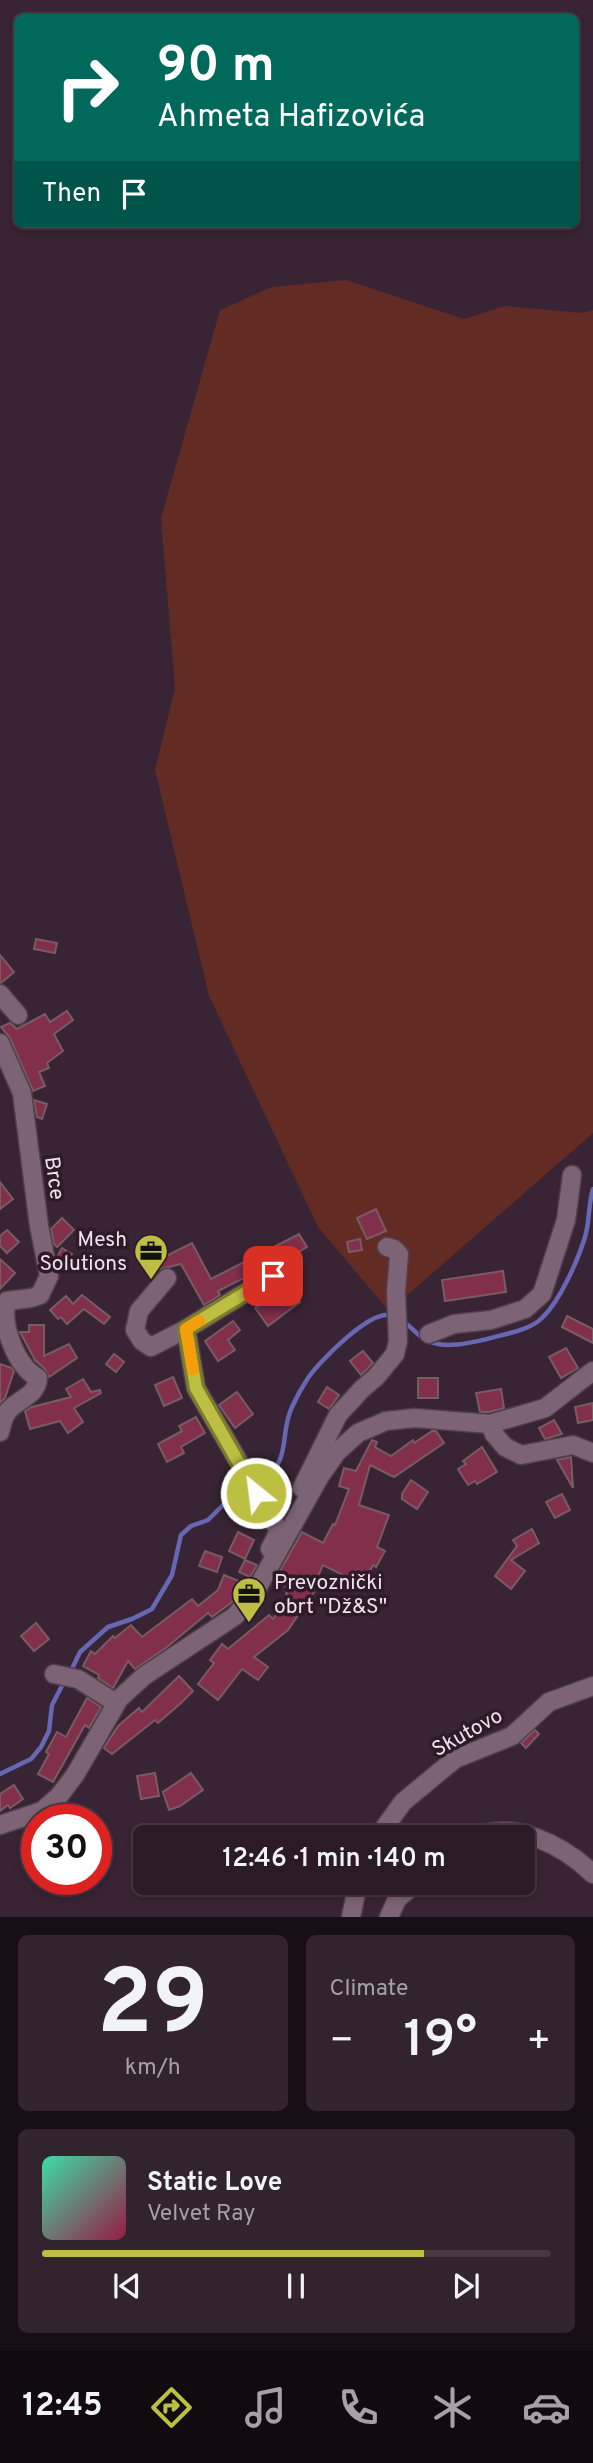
<!DOCTYPE html>
<meta charset="utf-8">
<style>
:root{--surface:#2a1b27;--page:#32242f;--text:#f1f3f6;--muted:#a5a1a7;--line:#463944;--accent:#bdbf43}
body{margin:0;font-family:Overpass,sans-serif;background:var(--page);color:var(--text);height:100vh;display:flex;flex-direction:column;font-size:26px;white-space:nowrap}
*{box-sizing:border-box;margin:0}
p{font-size:23px;color:var(--muted)}
.icon{flex:none;width:38px;height:38px;fill:none;stroke:currentColor;stroke-width:2;stroke-linecap:round;stroke-linejoin:round}
.map{position:relative;height:1917px;overflow:hidden}
.panel{display:flex;flex-direction:column;gap:18px;padding:18px;background:#170f15;flex:1}
.panel>*{flex:none}
.hud{position:absolute;left:14px;top:14px;width:565px;height:214px;border-radius:10px;box-shadow:0 4px 10px #0003,0 0 0 2px var(--line);background:#00695c;color:#fff;overflow:hidden}
.speed{position:absolute;left:21px;top:1804px;display:flex;gap:14px;font-size:35px;font-weight:700;text-align:center}
.speed>*{display:grid;place-content:center;width:91px;height:91px;border-radius:50%;background:var(--surface);box-shadow:0 4px 10px #0003,0 0 0 2px var(--line);line-height:1}
.speed .limit{border:10px solid #d22;background:#fff;color:#111}
.pin{position:absolute;display:grid;place-items:center;width:60px;height:60px;color:#fff;margin:-30px;border-radius:14px;box-shadow:0 4px 10px #0006}
.me{position:absolute;width:77px;margin:-38px;rotate:331deg;stroke-linejoin:round;filter:drop-shadow(0 0 5px #0008)}
.turn{display:flex;align-items:center;gap:24px;height:147px;padding:0 28px;font-size:32px}
.turn .icon{width:91px;height:91px;stroke-width:2.5}
.turn b{display:block;font-size:49px;line-height:60px}
.then{display:flex;align-items:center;height:66px;padding:0 28px;background:#0003;gap:14px;font-size:26px}
.big{font-size:52px;font-weight:600;line-height:1.1}
.panel .widget{flex:1;display:flex;flex-direction:column;justify-content:center;gap:10px;min-width:0;padding:0 24px;border-radius:10px;background:var(--page)}
.panel .dial{align-items:center;gap:0}
.dial b{font-size:91px;line-height:1}
.song{display:flex;align-items:center;gap:21px}
.cover{width:84px;height:84px;border-radius:10px;background:linear-gradient(135deg,hsl(160 70% 55%),hsl(340 70% 35%))}
.played{height:7px;border-radius:4px;background:linear-gradient(90deg,var(--accent) 75%,var(--line) 75%)}
.keys{display:flex;justify-content:space-around;direction:ltr}
.heat{display:flex;justify-content:space-between;align-items:center;font-size:38px;direction:ltr}
.panel .tiles{flex:1;display:grid;gap:18px;grid-template-columns:1fr 1fr}
.widget:last-child{grid-column:span 2}
.trip{position:absolute;left:133px;top:1825px;width:402px;height:70px;border-radius:10px;background:var(--surface);box-shadow:0 4px 10px #0003,0 0 0 2px var(--line);font-weight:600;line-height:70px;text-align:center}
.dock{display:flex;height:112px;justify-content:space-around;align-items:center;background:#110b10;color:var(--muted)}
.dock .icon{width:49px;height:49px}
.dock .current{color:var(--accent)}
.dock b{font-size:32px;color:var(--text)}
.map>svg:first-child{display:block}
.green{fill:#622c25}
.lines{fill:none;stroke-linecap:round;stroke-linejoin:round}
.stream{stroke:#6668b3;stroke-width:4.5}
.building{fill:#812f4b;stroke:#795b63;stroke-width:2}
.minor-casing{stroke:#513f4d;stroke-width:21}
.minor{stroke:#7c6476;stroke-width:18}
.route-casing{stroke:#7b7c2c;stroke-width:18}
.route{stroke:#bdbf43;stroke-width:12}
.slow{stroke:#f59e0b;stroke-width:12}
.labels{text-anchor:middle;stroke-width:7;stroke-linejoin:round;paint-order:stroke}
.street-label{font-size:21px;fill:#f0e2ec;stroke:#2e1a2a}
.poi-label{font-size:21px;fill:#f0e2ec;stroke:#2e1a2a;text-anchor:end}
</style>
<div class="map">
<svg width="593" height="1917" viewBox="0 0 593 1917">
<rect width="100%" height="100%" fill="#382434"/>
<polygon class="green" points="346,280 464,319 505,306 583,313 593,310 593,1133 389,1311 318,1227 209,996 155,770 175,688 161,518 220,310 272,287"/>
<g class="lines">
<g class="stream">
<path d="M 403,1322 C 413,1327 418,1337 428,1341 C 445,1349 470,1343 487,1339 C 504,1334 529,1331 542,1318 C 560,1301 578,1260 585,1237 C 590,1221 588,1204 593,1189"/>
<path d="M 258,1483 C 294,1461 278,1437 292,1407 C 296,1398 302,1387 308,1378 C 319,1362 372,1307 392,1316"/>
<polyline points="70,1673 80,1652 108,1627 132,1619 152,1609 172,1575 181,1535 191,1526 208,1520 225,1503 250,1487"/>
<polyline points="0,1774 31,1759 41,1747 49,1731 52,1705 65,1680"/>
</g>
</g>
<g class="building">
<polygon points="36,939 57,943 55,953 34,949"/>
<polygon points="0,955 14,972 1,983 0,983"/>
<polygon points="67,1011 73,1020 54,1034 63,1051 47,1063 49,1068 39,1072 45,1086 33,1091 10,1038 1,1027 10,1023 17,1029 45,1014 50,1022"/>
<polygon points="34,1100 47,1104 42,1119 37,1117"/>
<polygon points="0,1182 13,1199 0,1209"/>
<polygon points="376,1209 386,1231 367,1239 357,1218"/>
<polygon points="62,1218 74,1230 57,1247 54,1244 51,1229"/>
<polygon points="7,1230 19,1242 7,1253 0,1246 0,1236"/>
<polygon points="299,1234 307,1247 277,1265 268,1266 218,1291 220,1295 204,1305 181,1264 160,1269 156,1261 192,1243 211,1279"/>
<polygon points="360,1239 362,1250 349,1252 347,1242"/>
<polygon points="62,1248 72,1254 66,1265 57,1260 57,1257"/>
<polygon points="0,1259 15,1273 0,1289"/>
<polygon points="503,1271 506,1292 445,1301 442,1280"/>
<polygon points="291,1291 300,1302 268,1326 255,1308 271,1297 275,1304"/>
<polygon points="82,1295 110,1317 104,1324 84,1309 67,1324 61,1317 58,1319 50,1310 66,1296 73,1304"/>
<polygon points="567,1316 593,1329 593,1343 562,1327"/>
<polygon points="233,1321 240,1330 228,1340 235,1350 218,1361 205,1341"/>
<polygon points="29,1325 44,1325 44,1356 69,1344 77,1358 49,1377 45,1369 35,1360 20,1332 29,1332"/>
<polygon points="566,1348 578,1368 561,1378 549,1357"/>
<polygon points="363,1351 373,1363 361,1375 350,1361"/>
<polygon points="114,1354 124,1362 116,1372 106,1364"/>
<polygon points="0,1364 12,1368 14,1371 5,1398 0,1403"/>
<polygon points="173,1377 182,1398 164,1406 155,1385"/>
<rect x="418" y="1378" width="20" height="20"/>
<polygon points="83,1379 91,1392 100,1390 101,1393 74,1408 83,1422 68,1433 60,1421 30,1429 25,1411 32,1407 71,1397 66,1389"/>
<polygon points="327,1387 339,1395 329,1409 318,1402"/>
<polygon points="501,1389 504,1408 489,1412 480,1412 476,1393"/>
<polygon points="237,1392 253,1414 235,1428 219,1405"/>
<polygon points="593,1403 593,1420 578,1423 575,1407"/>
<polygon points="196,1417 205,1433 181,1447 184,1453 167,1462 158,1444 182,1431 179,1426"/>
<polygon points="554,1420 562,1434 545,1439 539,1428"/>
<polygon points="432,1431 436,1431 444,1443 394,1477 370,1465 359,1505 389,1515 377,1547 385,1551 376,1567 373,1565 363,1585 323,1565 312,1590 314,1592 288,1630 254,1657 268,1667 258,1680 242,1669 218,1700 198,1684 214,1663 210,1660 222,1644 228,1649 269,1615 273,1619 289,1596 286,1594 289,1589 275,1580 302,1532 323,1543 333,1524 335,1525 349,1489 339,1486 344,1468 356,1471 372,1440 377,1442 375,1447 391,1456 413,1440 414,1443"/>
<polygon points="482,1447 497,1472 477,1484 475,1481 468,1485 458,1469 466,1464 463,1461"/>
<polygon points="571,1457 573,1488 557,1460"/>
<polygon points="411,1480 428,1492 417,1509 402,1499 402,1494"/>
<polygon points="562,1494 570,1510 555,1518 546,1502"/>
<polygon points="249,1501 257,1516 248,1522 238,1508"/>
<polygon points="532,1529 539,1543 511,1560 525,1571 511,1589 495,1576 517,1546 513,1540"/>
<polygon points="238,1532 254,1540 245,1559 229,1551"/>
<polygon points="205,1551 222,1557 217,1572 199,1566"/>
<polygon points="245,1560 257,1565 250,1577 239,1572"/>
<polygon points="224,1575 241,1582 232,1602 212,1617 208,1613 167,1647 135,1669 128,1661 113,1688 98,1678 99,1675 83,1666 91,1651 95,1654 113,1636 115,1638 131,1625 142,1637 192,1599 198,1606 218,1590"/>
<polygon points="36,1623 49,1639 34,1651 21,1636"/>
<polygon points="179,1676 193,1691 181,1703 158,1723 155,1720 112,1754 104,1748 118,1726 139,1708 142,1712"/>
<polygon points="87,1698 101,1707 89,1728 85,1725 53,1782 38,1774 49,1754 46,1752 57,1732 66,1737"/>
<polygon points="535,1730 539,1734 526,1748 521,1743"/>
<polygon points="155,1773 159,1796 141,1799 137,1776"/>
<polygon points="191,1773 203,1790 180,1806 169,1810 163,1792"/>
<polygon points="14,1785 23,1799 10,1808 8,1805 0,1811 0,1794"/>
</g>
<g class="lines">
<g class="minor-casing">
<g id="minor">
<polyline points="0,994 18,1015"/>
<path d="M 0,1043 L 22,1093 L 39,1226 L 49,1276 L 40,1295 L 31,1298 L 7,1301 C 0,1324 16,1366 38,1378 C 37,1396 18,1399 8,1411 C 3,1417 2,1425 0,1432"/>
<polyline points="167,1278 139,1311 135,1330 142,1341 151,1347 186,1329 273,1276"/>
<polyline points="186,1329 196,1388 279,1531 270,1549"/>
<polyline points="429,1334 454,1324 491,1320 525,1309 542,1294 566,1220 572,1175"/>
<polyline points="490,1424 494,1434 505,1447 521,1455 573,1445 593,1453"/>
<polyline points="302,1488 338,1415 362,1389 376,1377 395,1354 398,1341 396,1292 399,1254 394,1249 387,1247"/>
<polyline points="54,1674 78,1679 116,1703"/>
<polyline points="0,1825 42,1811 59,1796 75,1775 119,1699 144,1676 235,1616 255,1592 320,1476 337,1452 358,1433 386,1421 415,1418 490,1424 545,1408 593,1371"/>
<polyline points="377,1838 403,1802 455,1759 512,1736 549,1702 593,1686"/>
<path d="M 473,1838 C 513,1819 563,1845 593,1874"/>
<polyline points="351,1917 358,1883"/>
<polyline points="389,1917 397,1899 416,1883"/>
</g>
</g>
<use href="#minor" class="minor"/>
</g>
<g class="lines">
<g class="route-casing">
<polyline id="route" points="256,1493 196,1388 186,1329 273,1276"/>
</g>
<use href="#route" class="route"/>
<polyline class="slow" points="193,1370 186,1329 199,1321"/>
</g>
<defs>
<g id="office-pin" transform="scale(1.75)"><path d="M0 17L-7.5 6A9.5 9.5 0 1 1 7.5 6Z" fill="#bdbf43" stroke="#2e1a2a"/><path d="M-6-3h4V-5.5h4V-3h4V5H-6ZM-1-4.5V-3h2v-1.5ZM-6 0V1H6V0Z" fill="#111"/></g>
</defs>
<g fill-rule="evenodd">
<use href="#office-pin" x="151" y="1251"/>
<use href="#office-pin" x="249" y="1594"/>
</g>
<g class="labels">
<g class="street-label">
<text transform="translate(55 1178) rotate(82)" y="7">Brce</text>
<text transform="translate(467 1732) rotate(-29)" y="7">Skutovo</text>
</g>
<g class="poi-label">
<text x="127" y="1246">Mesh<tspan x="127" dy="24">Solutions</tspan></text>
<text x="274" y="1589" text-anchor="start">Prevoznički<tspan x="274" dy="24">obrt "Dž&amp;S"</tspan></text>
</g>
</g>
</svg>
<div class="speed"><div class="limit">30</div></div>
<div class="pin" style="left:273px;top:1276px;background:#d93025"><svg class="icon" aria-label="arrive" viewBox="0 0 24 24"><path d="M6 21V4h12l-3 4 3 4H6"/></svg></div>
<svg class="me" style="left:256px;top:1493px" viewBox="-20 -20 40 40"><circle r="17" fill="#bdbf43" stroke="#fff" stroke-width="3"/><path d="M0-11L8 9 0 5-8 9z" fill="#fff"/></svg>
<div class="trip">12:46 · 1 min · 140 m</div>
<div class="hud">
<div class="turn"><svg class="icon" aria-label="right" viewBox="0 0 24 24"><path d="M7 20v-9h11M14 6l5 5-5 5"/></svg><div><b>90 m</b>Ahmeta Hafizovića</div></div>
<div class="then">Then<svg class="icon" aria-label="arrive" viewBox="0 0 24 24"><path d="M6 21V4h12l-3 4 3 4H6"/></svg></div>
</div>
</div>
<section class="panel">
<div class="tiles">
<div class="widget dial"><b>29</b><p>km/h</p></div>
<div class="widget"><p>Climate</p>
<div class="heat"><a>−</a><b class="big">19°</b><a>+</a></div>
</div>
<div class="widget">
<div class="song"><i class="cover"></i><div><b>Static Love</b><p>Velvet Ray</p></div></div>
<div class="played"></div>
<div class="keys"><svg class="icon" aria-label="previous" viewBox="0 0 24 24"><path d="M18 5L8 12l10 7zM5 5v14"/></svg><svg class="icon" aria-label="pause" viewBox="0 0 24 24"><path d="M8 5v14M16 5v14"/></svg><svg class="icon" aria-label="next" viewBox="0 0 24 24"><path d="M6 5l10 7-10 7zM19 5v14"/></svg></div>
</div>
</div>
</section>
<nav class="dock">
<b>12:45</b>
<svg class="icon current" aria-label="directions" viewBox="0 0 24 24"><path d="M12 3l9 9-9 9-9-9zM9 14v-3h6M13 9l2 2-2 2"/></svg>
<svg class="icon" aria-label="music" viewBox="0 0 24 24"><path d="M9 18V5l10-2v13"/><circle cx="6" cy="18" r="3"/><circle cx="16" cy="16" r="3"/></svg>
<svg class="icon" aria-label="phone" viewBox="0 0 24 24"><path d="M5 4h4l2 5-3 2q2 4 5 5l2-3 5 2v4C11 20 4 13 5 4z"/></svg>
<svg class="icon" aria-label="climate" viewBox="0 0 24 24"><path d="M12 3v18M4 7l16 10M4 17L20 7"/></svg>
<svg class="icon" aria-label="car" viewBox="0 0 24 24"><path d="M5 17H2v-5l4-1 3-4h7l3 4 3 1v5h-3M9 17h6M6 11h13"/><circle cx="7" cy="17" r="2"/><circle cx="17" cy="17" r="2"/></svg>
</nav>
